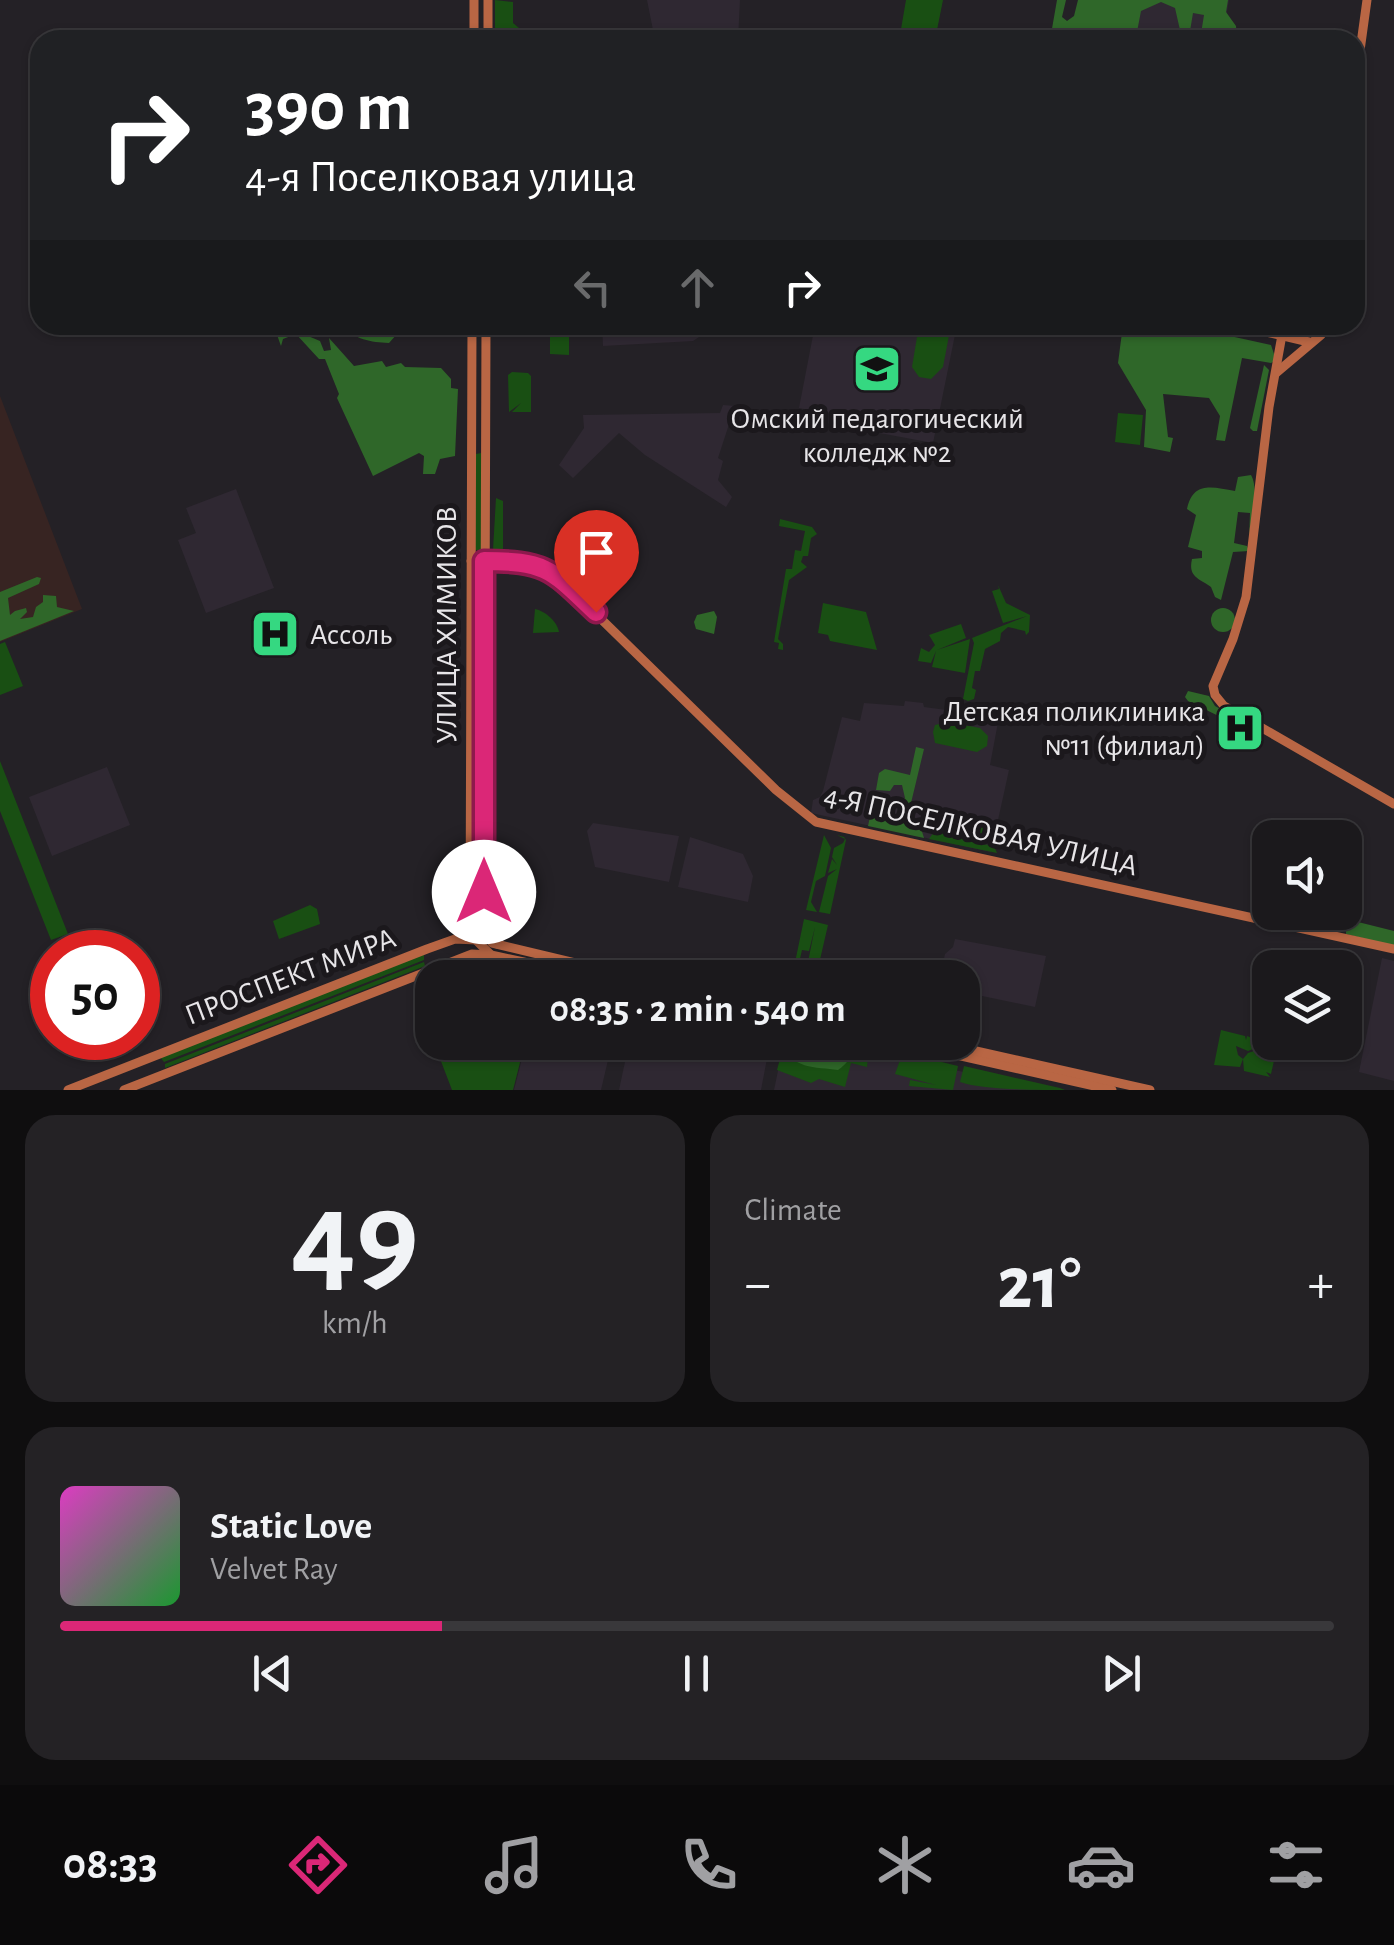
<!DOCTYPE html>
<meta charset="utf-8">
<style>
:root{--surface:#1b191c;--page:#242225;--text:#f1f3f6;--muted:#a0a0a3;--line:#39383b;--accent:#db2777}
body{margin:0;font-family:"Alegreya Sans",sans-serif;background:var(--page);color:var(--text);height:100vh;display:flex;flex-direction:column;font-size:38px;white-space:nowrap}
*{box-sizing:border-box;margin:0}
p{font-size:32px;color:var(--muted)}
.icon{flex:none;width:55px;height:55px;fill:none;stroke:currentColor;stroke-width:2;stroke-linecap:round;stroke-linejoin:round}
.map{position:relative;height:1090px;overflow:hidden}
.sheet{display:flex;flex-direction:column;gap:25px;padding:25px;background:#0f0e0f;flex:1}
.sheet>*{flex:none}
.hud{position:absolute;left:30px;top:30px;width:1335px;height:305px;border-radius:30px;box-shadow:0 2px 8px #0004,0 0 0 2px var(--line);background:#202124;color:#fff;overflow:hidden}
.controls{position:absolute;left:1252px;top:820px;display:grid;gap:20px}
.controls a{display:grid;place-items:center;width:110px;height:110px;border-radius:20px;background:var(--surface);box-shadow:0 2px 8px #0004,0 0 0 2px var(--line);font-size:50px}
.speed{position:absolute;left:30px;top:930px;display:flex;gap:20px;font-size:50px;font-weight:700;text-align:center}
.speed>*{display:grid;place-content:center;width:130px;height:130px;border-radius:50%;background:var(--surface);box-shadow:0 2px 8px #0004,0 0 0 2px var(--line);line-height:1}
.speed .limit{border:15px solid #d22;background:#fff;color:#111}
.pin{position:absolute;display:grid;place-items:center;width:85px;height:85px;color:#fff;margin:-102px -42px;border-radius:50% 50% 50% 0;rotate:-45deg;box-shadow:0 0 10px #0007}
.pin .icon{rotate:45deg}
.me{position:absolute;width:110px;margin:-55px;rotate:0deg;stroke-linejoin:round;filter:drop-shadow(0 0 8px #0008)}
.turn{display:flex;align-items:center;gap:35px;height:210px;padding:0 50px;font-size:45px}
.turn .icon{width:130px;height:130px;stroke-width:2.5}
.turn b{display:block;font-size:70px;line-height:85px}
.lanes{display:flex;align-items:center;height:95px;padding:0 50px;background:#0003;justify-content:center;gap:50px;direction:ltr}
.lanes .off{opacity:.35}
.big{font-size:75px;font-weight:700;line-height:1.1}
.sheet .tile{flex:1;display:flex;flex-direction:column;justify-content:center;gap:15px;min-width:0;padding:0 35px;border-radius:30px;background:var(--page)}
.sheet .dial{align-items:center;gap:0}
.dial b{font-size:130px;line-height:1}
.song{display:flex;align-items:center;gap:30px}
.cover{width:120px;height:120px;border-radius:15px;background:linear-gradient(135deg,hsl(310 70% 55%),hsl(130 70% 35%))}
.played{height:10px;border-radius:5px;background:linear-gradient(90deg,var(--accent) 30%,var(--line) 30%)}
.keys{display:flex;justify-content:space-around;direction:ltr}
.heat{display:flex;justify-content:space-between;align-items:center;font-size:55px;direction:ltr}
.sheet .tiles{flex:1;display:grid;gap:25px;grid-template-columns:1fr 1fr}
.tile:last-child{grid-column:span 2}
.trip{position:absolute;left:415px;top:960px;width:565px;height:100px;border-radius:30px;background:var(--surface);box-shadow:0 2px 8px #0004,0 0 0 2px var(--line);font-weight:700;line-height:100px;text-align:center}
.tabs{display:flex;height:160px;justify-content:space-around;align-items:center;background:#0b0a0b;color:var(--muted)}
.tabs .icon{width:70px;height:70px}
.tabs .selected{color:var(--accent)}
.tabs b{font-size:45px;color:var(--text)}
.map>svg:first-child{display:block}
.built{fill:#2f2832}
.medical{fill:#372422}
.green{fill:#194f13}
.forest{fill:#2f6729}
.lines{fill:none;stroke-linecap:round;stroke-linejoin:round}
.secondary{stroke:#b96644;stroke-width:9}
.route-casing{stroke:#8e194d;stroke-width:25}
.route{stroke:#db2777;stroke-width:18}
.labels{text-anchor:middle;stroke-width:10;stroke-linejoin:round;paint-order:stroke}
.poi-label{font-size:30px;fill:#e7e5e8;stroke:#1b181c}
.street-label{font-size:30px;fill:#e7e5e8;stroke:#1b181c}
</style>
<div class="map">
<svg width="1394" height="1090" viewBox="0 0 1394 1090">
<rect width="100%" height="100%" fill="#242126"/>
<g class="built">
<polygon points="647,0 740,0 738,40 655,40"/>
<polygon points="1081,0 1229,0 1222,40 1072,40"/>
<polygon points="602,325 711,325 711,329 693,341 603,346"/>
<polygon points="815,325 849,330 851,325 957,325 933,443 810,420 813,411 799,408"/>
<polygon points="723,405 735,406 718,458 723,461 718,480 732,497 726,507 645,455 619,433 573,478 559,465 584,428 583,415 720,413"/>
<polygon points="236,489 274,588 206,613 178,540 196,533 186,508"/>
<polygon points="905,701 923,703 924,707 999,717 990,765 1009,770 991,852 811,813 813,800 820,797 823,791 842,717 860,721 864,703 904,706"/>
<polygon points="107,767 130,825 52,856 29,797"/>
<polygon points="593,823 679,836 669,882 595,867 587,831"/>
<polygon points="690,837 743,854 753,876 748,902 678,887"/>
<polygon points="955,939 1046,956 1035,1007 963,992 962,978 940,977 945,954 953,947"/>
<polygon points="1382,958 1394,961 1394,1081 1359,1072"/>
<polygon points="784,1042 827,1043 1049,1090 774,1090"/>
<polygon points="526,1043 612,1043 601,1090 514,1090"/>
<polygon points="629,1043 770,1043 761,1090 619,1090"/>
</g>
<polygon class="medical" points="0,396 82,609 0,642"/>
<g class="green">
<polygon points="495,0 513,2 513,23 519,28 519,40 495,40"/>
<polygon points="906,0 943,0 935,40 900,35"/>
<polygon points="919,325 951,325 943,367 931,379 919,377 912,367"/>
<polygon points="550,329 569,330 569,355 550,354"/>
<polygon points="512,372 528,373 531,376 531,412 512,412 521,403 509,412 508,375"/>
<polygon points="1118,413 1143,415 1140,445 1115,442"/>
<polygon points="481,453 481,550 475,550 476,454"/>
<polygon points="496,498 503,501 503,550 493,550"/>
<polygon points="780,519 812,527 817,534 811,538 808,556 803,556 801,562 807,567 789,580 778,639 783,644 783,650 778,649 779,643 774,642 786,569 792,569 795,550 801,551 805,531 779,526"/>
<polygon points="998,585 1006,603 1030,615 1029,632 1026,635 1025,631 1008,627 1001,633 1000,641 985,649 980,671 975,671 972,688 976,690 974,699 968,701 963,699 974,643 972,638 1027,616 1003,623 992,591 999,589"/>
<polygon points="823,603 866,612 877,650 830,641 828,635 818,633"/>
<path d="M 535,609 C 545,611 557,621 559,632 L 533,633 Z"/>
<polygon points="961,624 966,638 937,650 970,639 965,673 932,667 936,651 931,663 918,661 921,648 929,652 935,645 929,635"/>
<polygon points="478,641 481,779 477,781 475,643"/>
<polygon points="5,642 23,686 0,695 0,644"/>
<polygon points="948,722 980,728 988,736 987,746 977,752 935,743 933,732 935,725"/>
<polygon points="0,761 68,934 51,940 0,811"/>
<polygon points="478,797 480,917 474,917 475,799"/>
<polygon points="973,824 986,827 983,844 994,846 997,853 929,839 938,826 971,832"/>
<polygon points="824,835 831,848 825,876 816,881 811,902 817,912 806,910"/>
<polygon points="837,835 844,837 846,840 830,914 819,912 828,876 837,869 828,873 832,859 837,865 832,857 834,848 843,843 845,839"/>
<polygon points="310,905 317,909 320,924 279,939 273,921"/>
<polygon points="804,919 828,925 816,977 805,977 815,927 809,951 802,950 799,963 806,966 803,977 792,977"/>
<polygon points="424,954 424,960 164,1062 160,1057"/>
<polygon points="424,962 425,966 165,1068 165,1064"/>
<polygon points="1221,1030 1245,1036 1246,1040 1247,1036 1252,1038 1252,1041 1255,1042 1253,1049 1248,1051 1236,1046 1238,1055 1243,1059 1248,1053 1278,1043 1271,1074 1266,1072 1270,1077 1244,1071 1243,1059 1240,1067 1214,1065"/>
<polygon points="861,1042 869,1045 867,1067 851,1063 845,1087 819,1079 811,1083 777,1070 784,1043"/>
<polygon points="434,1043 471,1043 476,1054 489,1058 513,1056 525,1043 513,1090 452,1090"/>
<polygon points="917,1056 958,1066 953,1090 909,1086 910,1080 936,1085 895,1074 901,1057 916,1060"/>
<path d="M 964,1066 L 1060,1088 L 1065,1090 C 1037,1090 982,1090 960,1082 Z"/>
</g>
<g class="forest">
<polygon points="1057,0 1066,0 1062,17 1067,21 1074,16 1078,0 1228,0 1226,12 1236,26 1237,40 1200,40 1204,15 1193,13 1189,37 1185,36 1180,30 1175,8 1161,2 1141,11 1136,37 1130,36 1128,40 1084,37 1067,40 1069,32 1063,29 1059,40 1050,40"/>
<polygon points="283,325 300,325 308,336 320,341 324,351 331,350 329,338 354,366 382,361 386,367 401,363 405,367 441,368 451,379 451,388 458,389 455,456 440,459 435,474 423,474 424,456 419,453 373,476 337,398 339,394 325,359 319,359 296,334 283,339 281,346 276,332"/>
<path d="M 343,325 L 414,325 L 410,332 L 397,334 L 389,343 C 371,342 354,340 343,325 Z"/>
<polygon points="1123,325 1180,325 1271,345 1276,360 1271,363 1242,358 1225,441 1216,440 1220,416 1209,398 1163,394 1168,437 1173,438 1170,452 1144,447 1146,410 1118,363"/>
<polygon points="1264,365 1269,370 1257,431 1253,431 1250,428"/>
<path d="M 1251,475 C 1259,488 1253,525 1249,542 L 1250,513 L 1238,512 L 1234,543 L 1247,546 L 1249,551 L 1233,552 L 1221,600 L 1215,597 L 1211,587 C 1198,578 1188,577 1192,559 L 1202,558 L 1202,551 L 1188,547 L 1196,515 L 1187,509 C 1193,481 1212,487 1235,491 L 1238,477 Z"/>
<polygon points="37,577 41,578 39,584 8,598 10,615 15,611 26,608 27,612 20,619 33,617 36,607 43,602 43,595 56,596 57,607 74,611 0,641 0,592"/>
<circle cx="1223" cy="620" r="12"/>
<polygon points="714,611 717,617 714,634 696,629 694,622 697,615"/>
<polygon points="1188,691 1209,696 1215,706 1250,725 1247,730 1188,701 1185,697"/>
<polygon points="916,747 924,749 911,803 916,805 914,818 919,822 924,838 868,826 871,812 896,817 900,802 905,798 902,785 894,785 890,791 876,790 879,773 885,769 910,775"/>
<polygon points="1358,922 1394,931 1394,946 1346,934 1346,928"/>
<path d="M 839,1043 L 847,1044 C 853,1057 848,1063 838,1070 C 817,1067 787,1069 787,1043 Z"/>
</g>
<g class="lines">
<g class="secondary">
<polyline points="474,40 474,0"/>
<polyline points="488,40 488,0"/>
<polyline points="1355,87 1367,0"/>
<polyline points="472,325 470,926 476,940 491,955"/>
<polyline points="486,325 484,920 497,944"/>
<polyline points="1236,325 1309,342"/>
<polyline points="1282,335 1269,407 1246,597 1233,639 1213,686 1215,695 1224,706 1394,804"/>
<polyline points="1276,373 1321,335 1325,325"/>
<polyline points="471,561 536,564 555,574 776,790 816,822 1394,949"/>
<polyline points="492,943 638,978"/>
<polyline points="899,1042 1112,1090"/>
<polyline points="936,1042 1150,1090"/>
<polyline points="68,1090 427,949 455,939 477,940"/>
<polyline points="124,1090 472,954 491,955 599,978"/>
</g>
</g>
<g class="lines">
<g class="route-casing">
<path id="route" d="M 484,892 L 484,561 C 547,561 552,570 596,612"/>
</g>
<use href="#route" class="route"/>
</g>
<defs>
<g id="university-square" transform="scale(2.5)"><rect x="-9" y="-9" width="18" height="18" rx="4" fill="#35d881" stroke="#1b181c"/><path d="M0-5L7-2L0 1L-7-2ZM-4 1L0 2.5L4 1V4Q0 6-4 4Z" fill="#111"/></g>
<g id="hospital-square" transform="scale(2.5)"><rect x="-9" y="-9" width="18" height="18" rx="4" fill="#35d881" stroke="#1b181c"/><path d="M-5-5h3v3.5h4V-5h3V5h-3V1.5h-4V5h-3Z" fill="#111"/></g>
</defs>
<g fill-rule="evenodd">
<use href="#university-square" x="877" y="369"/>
<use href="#hospital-square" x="275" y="634"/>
<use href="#hospital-square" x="1240" y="728"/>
</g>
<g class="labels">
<g class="poi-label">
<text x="877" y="428">Омский педагогический<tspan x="877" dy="34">колледж №2</tspan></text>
<text x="310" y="644" text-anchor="start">Ассоль</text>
<text x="1205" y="721" text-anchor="end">Детская поликлиника<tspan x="1205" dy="34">№11 (филиал)</tspan></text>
</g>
<g class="street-label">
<text transform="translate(446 625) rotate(-90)" y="10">УЛИЦА ХИМИКОВ</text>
<text transform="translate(981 830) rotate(13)" y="10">4-Я ПОСЕЛКОВАЯ УЛИЦА</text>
<text transform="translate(290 976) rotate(-21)" y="10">ПРОСПЕКТ МИРА</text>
</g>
</g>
</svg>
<div class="controls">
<a><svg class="icon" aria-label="sound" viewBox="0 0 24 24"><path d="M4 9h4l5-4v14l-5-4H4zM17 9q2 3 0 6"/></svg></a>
<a><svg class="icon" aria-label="layers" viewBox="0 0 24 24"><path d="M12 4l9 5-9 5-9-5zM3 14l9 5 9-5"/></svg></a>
</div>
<div class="speed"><div class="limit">50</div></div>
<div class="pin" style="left:596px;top:612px;background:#d93025"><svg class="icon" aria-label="arrive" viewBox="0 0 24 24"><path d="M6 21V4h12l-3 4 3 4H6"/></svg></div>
<svg class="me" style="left:484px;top:892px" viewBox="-20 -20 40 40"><circle r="19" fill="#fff"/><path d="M0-13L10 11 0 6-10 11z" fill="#db2777"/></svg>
<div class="trip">08:35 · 2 min · 540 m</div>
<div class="hud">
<div class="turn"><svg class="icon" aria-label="right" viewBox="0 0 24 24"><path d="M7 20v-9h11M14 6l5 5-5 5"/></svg><div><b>390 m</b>4-я Поселковая улица</div></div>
<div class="lanes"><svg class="icon off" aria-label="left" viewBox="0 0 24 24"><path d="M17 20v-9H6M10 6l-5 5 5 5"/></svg><svg class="icon off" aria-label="ahead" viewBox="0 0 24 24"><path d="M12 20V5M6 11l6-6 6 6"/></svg><svg class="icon" aria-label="right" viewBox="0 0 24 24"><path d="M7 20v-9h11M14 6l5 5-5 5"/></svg></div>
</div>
</div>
<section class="sheet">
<div class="tiles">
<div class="tile dial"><b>49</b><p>km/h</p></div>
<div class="tile"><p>Climate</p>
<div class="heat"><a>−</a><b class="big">21°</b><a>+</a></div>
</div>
<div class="tile">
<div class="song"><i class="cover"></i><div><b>Static Love</b><p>Velvet Ray</p></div></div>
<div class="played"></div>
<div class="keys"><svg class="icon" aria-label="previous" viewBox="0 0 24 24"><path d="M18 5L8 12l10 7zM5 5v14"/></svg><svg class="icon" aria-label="pause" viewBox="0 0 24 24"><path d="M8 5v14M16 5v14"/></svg><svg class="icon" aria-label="next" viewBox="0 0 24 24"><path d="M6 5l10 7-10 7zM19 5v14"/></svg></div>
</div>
</div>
</section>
<nav class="tabs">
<b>08:33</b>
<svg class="icon selected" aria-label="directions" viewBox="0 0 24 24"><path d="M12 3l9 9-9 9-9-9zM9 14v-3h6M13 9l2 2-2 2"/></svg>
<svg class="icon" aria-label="music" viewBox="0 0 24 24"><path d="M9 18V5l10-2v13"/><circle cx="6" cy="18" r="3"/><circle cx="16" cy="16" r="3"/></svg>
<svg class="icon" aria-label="phone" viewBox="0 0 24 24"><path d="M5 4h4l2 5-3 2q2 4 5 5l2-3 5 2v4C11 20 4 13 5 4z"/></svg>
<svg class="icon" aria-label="climate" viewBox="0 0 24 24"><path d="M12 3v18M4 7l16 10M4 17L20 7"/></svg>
<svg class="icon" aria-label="car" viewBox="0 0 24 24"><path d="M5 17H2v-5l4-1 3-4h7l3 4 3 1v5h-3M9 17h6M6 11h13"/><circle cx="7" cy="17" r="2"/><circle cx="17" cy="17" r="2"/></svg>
<svg class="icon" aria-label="filters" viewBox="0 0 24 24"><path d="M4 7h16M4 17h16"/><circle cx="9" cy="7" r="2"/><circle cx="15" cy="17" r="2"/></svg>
</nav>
